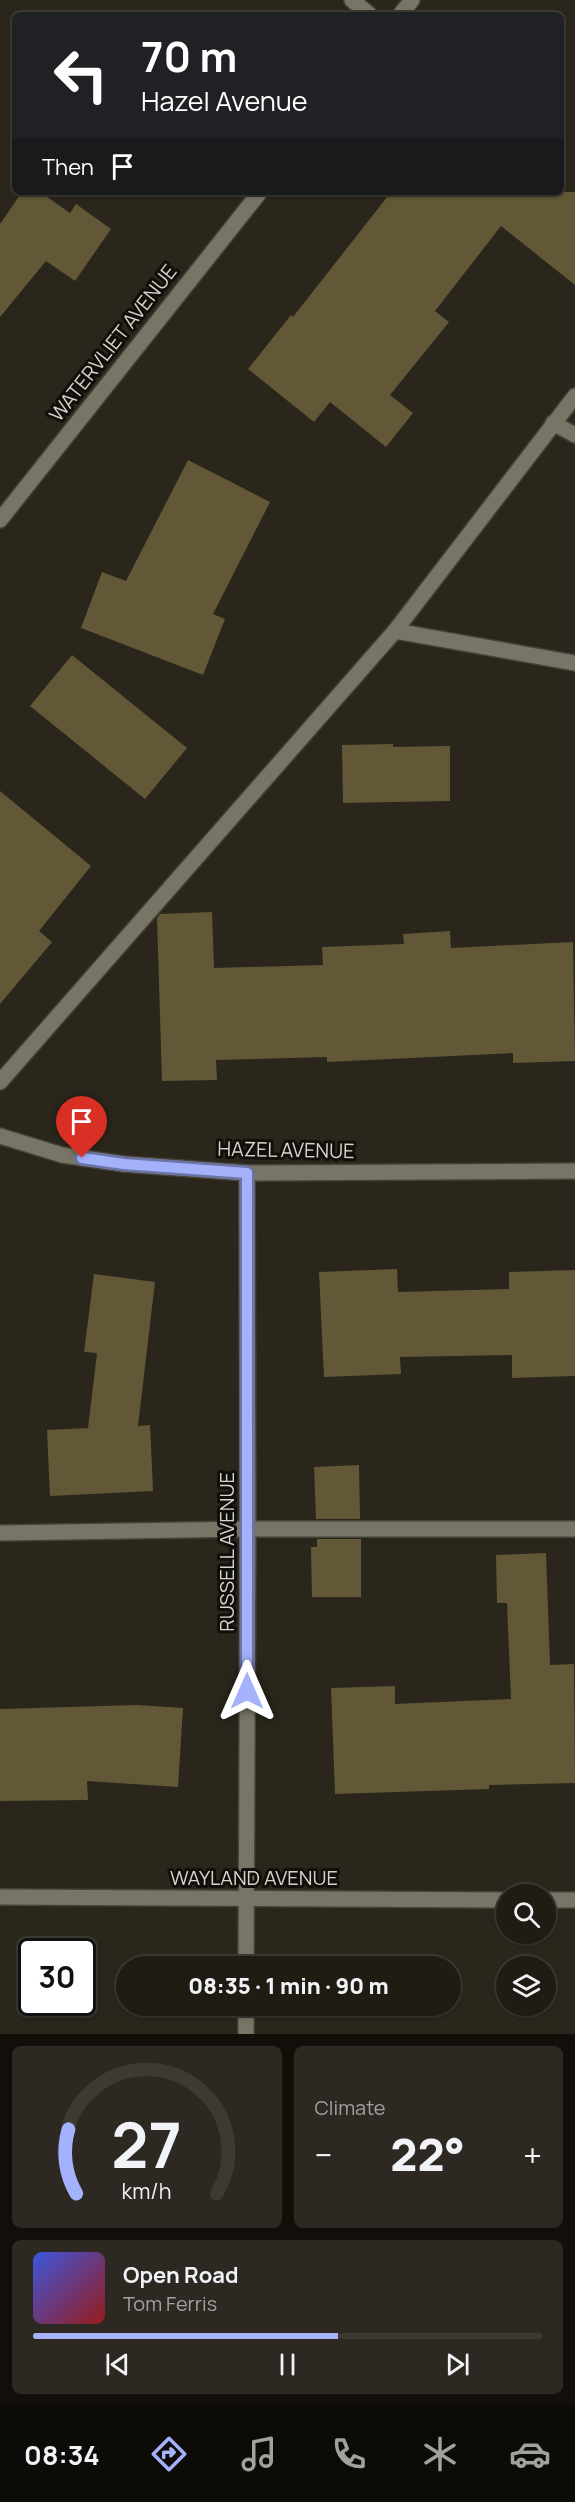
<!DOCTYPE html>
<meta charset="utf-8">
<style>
:root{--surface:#201c14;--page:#2d2922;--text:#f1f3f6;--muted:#a2a1a0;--line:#3d3a34;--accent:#a4b2fc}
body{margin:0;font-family:Manrope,sans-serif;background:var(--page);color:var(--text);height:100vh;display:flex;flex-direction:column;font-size:22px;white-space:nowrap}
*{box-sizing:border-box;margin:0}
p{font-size:20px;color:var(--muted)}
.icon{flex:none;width:33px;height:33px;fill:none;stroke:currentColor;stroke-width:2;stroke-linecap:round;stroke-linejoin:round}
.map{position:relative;height:2034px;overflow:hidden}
.details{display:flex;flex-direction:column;gap:12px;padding:12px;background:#120f0b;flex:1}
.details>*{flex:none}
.top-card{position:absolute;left:12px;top:12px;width:552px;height:183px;border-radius:9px;box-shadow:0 2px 4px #0004,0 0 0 2px var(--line);background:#202124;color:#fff;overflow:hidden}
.tools{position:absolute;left:496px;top:1884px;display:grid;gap:12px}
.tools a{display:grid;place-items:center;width:60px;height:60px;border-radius:50%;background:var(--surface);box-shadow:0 2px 4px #0004,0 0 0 2px var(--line);font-size:30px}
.speed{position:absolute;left:18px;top:1938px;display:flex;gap:12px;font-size:30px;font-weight:700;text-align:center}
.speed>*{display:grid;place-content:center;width:78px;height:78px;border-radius:50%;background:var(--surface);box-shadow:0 2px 4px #0004,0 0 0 2px var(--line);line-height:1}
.speed .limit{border:3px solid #111;border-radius:9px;background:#fff;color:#111}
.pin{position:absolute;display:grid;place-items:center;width:51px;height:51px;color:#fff;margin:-62px -26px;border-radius:50% 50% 50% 0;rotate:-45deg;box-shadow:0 0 6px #0007}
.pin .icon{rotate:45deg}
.me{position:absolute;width:66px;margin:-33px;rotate:0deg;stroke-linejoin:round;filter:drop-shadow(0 0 4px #0008)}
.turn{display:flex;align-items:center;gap:21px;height:126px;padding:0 30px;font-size:27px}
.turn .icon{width:78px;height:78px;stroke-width:2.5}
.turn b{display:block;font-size:42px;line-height:51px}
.then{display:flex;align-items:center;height:57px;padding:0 30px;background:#0003;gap:12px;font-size:22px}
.big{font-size:45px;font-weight:800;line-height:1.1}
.details .card{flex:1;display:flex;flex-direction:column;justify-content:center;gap:9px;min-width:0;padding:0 21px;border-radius:9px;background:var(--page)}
.details .dial{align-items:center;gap:0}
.dial svg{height:156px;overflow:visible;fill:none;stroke:var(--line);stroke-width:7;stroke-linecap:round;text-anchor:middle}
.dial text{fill:var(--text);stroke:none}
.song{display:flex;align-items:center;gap:18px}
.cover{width:72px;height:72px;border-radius:9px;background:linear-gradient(135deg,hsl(230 70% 55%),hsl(0 70% 35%))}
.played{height:6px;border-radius:3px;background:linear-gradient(90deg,var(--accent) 60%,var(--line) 60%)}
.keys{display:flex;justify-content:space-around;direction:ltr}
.heat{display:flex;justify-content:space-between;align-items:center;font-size:33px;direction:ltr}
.details .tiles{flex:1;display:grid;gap:12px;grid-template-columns:1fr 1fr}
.card:last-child{grid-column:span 2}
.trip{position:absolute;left:116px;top:1956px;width:345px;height:60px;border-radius:30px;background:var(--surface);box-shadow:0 2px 4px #0004,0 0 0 2px var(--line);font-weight:800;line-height:60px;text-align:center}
.tab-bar{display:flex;height:96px;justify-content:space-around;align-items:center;background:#0d0b08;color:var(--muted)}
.tab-bar .icon{width:42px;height:42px}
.tab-bar .selected{color:var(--accent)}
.tab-bar b{font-size:27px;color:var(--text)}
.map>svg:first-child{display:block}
.building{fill:#625737}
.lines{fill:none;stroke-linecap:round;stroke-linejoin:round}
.minor-casing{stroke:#454239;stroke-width:18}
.minor{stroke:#787466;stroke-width:15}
.route-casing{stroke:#6b74a4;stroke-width:15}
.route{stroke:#a4b2fc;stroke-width:10}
.labels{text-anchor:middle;stroke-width:6;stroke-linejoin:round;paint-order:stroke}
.street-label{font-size:20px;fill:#d6d3cc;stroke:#110f0a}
</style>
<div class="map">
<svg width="575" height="2034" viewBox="0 0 575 2034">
<rect width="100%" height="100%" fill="#2a261b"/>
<g class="building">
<polygon points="22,192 40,192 70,213 76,204 111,229 75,281 46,261 0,317 0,224"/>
<polygon points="391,192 575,192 575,285 501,226 435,311 449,322 390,395 413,413 386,447 330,402 314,422 248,369 291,315 293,317"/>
<polygon points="188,460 270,502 213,614 225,619 203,675 81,628 102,572 126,581"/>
<polygon points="72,655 187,748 145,799 30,706"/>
<polygon points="393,744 393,747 450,746 450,801 343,803 342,745"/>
<polygon points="0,791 91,866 39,931 52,942 0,1004"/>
<polygon points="212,912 214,968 323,965 322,947 404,944 403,934 450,931 451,948 573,942 575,1061 513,1063 513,1053 327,1062 327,1057 216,1060 217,1080 162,1081 157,918 160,914"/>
<polygon points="397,1269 398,1292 509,1289 509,1272 575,1270 575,1376 512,1378 512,1355 400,1357 401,1374 324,1377 319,1272"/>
<polygon points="94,1274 155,1282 138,1426 150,1425 153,1491 50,1496 47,1430 88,1428 97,1353 84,1352"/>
<polygon points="359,1465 360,1519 316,1519 314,1467"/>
<polygon points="317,1539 361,1539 361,1597 312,1597 311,1547 317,1547"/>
<polygon points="546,1553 550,1665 574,1664 575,1783 489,1785 489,1789 335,1794 331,1688 395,1686 395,1704 511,1699 507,1603 497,1603 496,1555"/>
<polygon points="137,1705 183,1708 178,1787 87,1781 88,1800 0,1801 0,1709"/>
</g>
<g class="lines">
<g class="minor-casing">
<g id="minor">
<polyline points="352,0 370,15"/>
<polyline points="400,15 412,0"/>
<polyline points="553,423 575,435"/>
<polyline points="0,520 260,192"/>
<polyline points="395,631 575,663"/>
<polyline points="0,1082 395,631 575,396"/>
<polyline points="0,1136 62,1155 124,1164 247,1173 575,1171"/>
<polyline points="0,1533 248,1529 575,1529"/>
<polyline points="0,1897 507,1900"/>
<polyline points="546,1900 575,1900"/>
<polyline points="246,1966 248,1529 247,1173"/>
<polyline points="246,2034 246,2006"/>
</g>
</g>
<use href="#minor" class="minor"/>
</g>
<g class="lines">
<g class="route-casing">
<polyline id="route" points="82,1158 124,1164 247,1173 247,1691"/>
</g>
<use href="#route" class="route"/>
</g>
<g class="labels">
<g class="street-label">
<text transform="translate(113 343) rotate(-52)" y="7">WATERVLIET AVENUE</text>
<text transform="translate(286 1150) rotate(1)" y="7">HAZEL AVENUE</text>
<text transform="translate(227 1552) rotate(-90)" y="7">RUSSELL AVENUE</text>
<text x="254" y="1885">WAYLAND AVENUE</text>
</g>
</g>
</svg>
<div class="tools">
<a><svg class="icon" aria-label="search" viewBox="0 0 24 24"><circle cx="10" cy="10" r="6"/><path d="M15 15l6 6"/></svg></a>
<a><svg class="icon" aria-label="layers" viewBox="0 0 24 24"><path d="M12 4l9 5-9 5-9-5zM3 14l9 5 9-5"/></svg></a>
</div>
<div class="speed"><div class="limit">30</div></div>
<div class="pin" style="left:82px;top:1158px;background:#d93025"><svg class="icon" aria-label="arrive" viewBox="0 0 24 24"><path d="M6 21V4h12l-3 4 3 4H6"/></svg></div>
<svg class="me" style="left:247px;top:1691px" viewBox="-20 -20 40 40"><path d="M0-17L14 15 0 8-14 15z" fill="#a4b2fc" stroke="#fff" stroke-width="4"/></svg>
<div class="trip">08:35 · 1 min · 90 m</div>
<div class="top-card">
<div class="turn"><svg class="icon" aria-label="left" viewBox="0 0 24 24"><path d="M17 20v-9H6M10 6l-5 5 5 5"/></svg><div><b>70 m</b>Hazel Avenue</div></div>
<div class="then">Then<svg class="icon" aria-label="arrive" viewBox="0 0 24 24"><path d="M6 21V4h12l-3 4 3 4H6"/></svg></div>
</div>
</div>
<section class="details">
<div class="tiles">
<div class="card dial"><svg viewBox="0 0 100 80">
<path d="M14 69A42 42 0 1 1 86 69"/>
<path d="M14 69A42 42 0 0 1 10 36" stroke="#a4b2fc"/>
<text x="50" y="56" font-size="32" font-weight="700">27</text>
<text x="50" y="72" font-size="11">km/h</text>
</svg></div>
<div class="card"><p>Climate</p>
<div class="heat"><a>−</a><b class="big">22°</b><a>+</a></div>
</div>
<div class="card">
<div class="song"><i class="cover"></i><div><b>Open Road</b><p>Tom Ferris</p></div></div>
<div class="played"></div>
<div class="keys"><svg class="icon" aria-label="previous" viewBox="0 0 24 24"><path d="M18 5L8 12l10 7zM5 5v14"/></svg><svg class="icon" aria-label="pause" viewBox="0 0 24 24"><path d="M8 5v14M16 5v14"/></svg><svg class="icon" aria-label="next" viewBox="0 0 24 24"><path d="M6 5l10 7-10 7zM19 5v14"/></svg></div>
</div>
</div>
</section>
<nav class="tab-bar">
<b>08:34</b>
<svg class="icon selected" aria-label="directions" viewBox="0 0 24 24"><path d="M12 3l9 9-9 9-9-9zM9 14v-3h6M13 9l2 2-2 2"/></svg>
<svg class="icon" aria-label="music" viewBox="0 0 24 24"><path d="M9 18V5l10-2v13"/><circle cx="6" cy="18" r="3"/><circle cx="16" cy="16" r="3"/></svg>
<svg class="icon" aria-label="phone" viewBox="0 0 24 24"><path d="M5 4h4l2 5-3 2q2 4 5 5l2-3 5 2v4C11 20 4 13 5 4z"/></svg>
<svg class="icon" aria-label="climate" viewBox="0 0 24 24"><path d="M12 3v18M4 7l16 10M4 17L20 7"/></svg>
<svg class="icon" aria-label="car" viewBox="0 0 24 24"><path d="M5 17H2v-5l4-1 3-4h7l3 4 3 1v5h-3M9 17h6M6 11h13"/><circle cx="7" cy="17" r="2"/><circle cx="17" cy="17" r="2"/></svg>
</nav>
